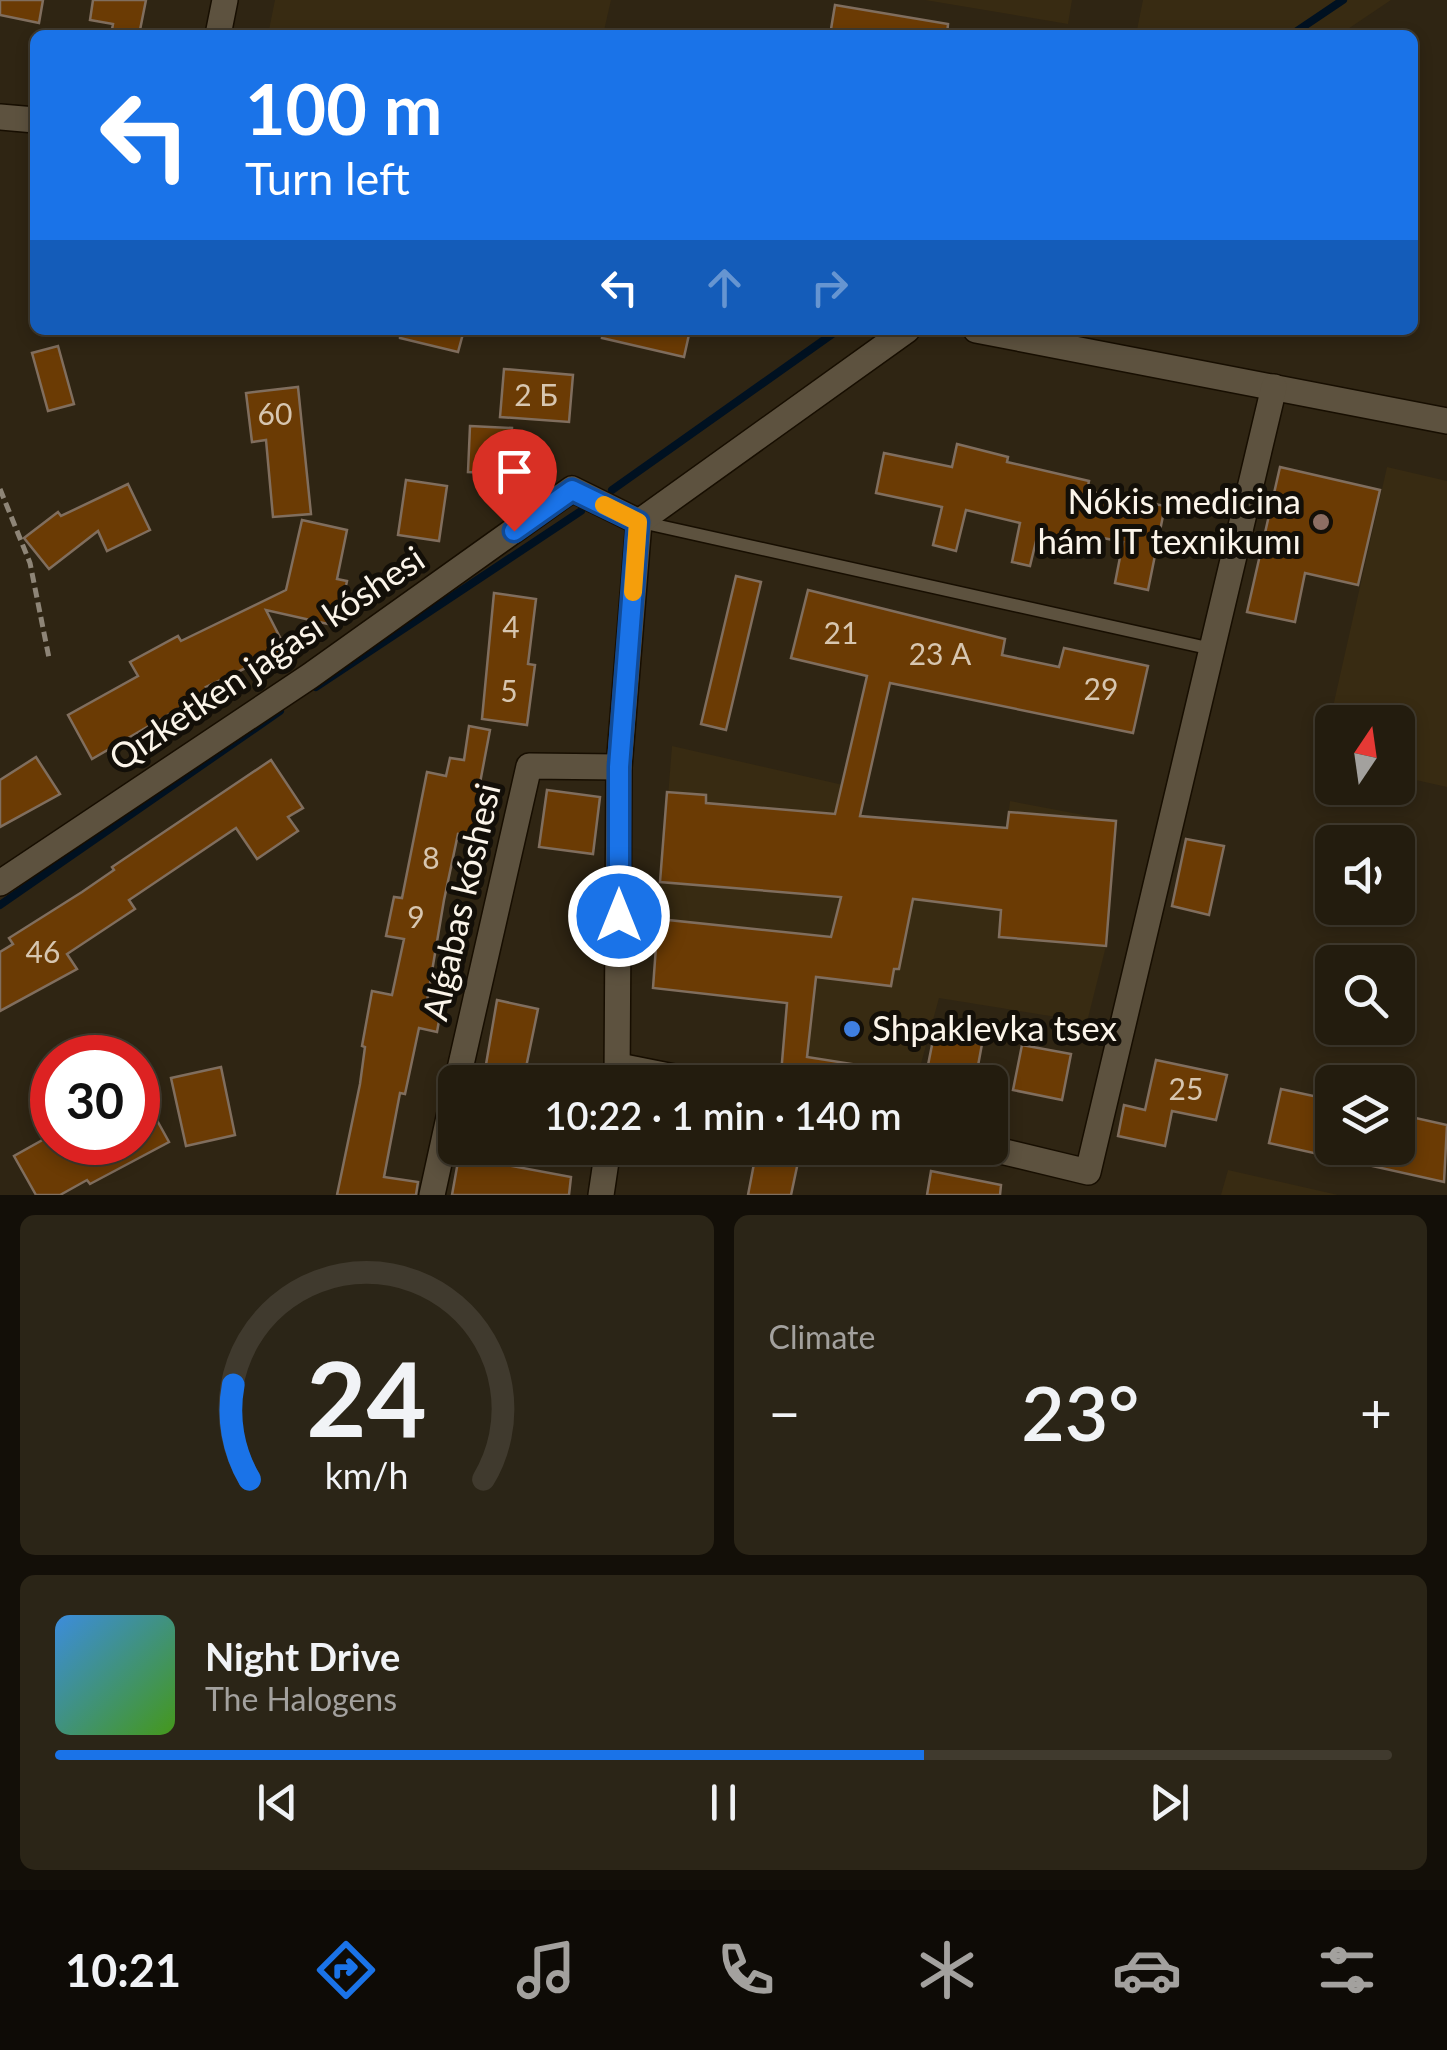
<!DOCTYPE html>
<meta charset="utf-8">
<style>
:root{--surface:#231c0e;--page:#2b2517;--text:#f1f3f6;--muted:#a3a19e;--line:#403a2e;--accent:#1a73e8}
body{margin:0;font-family:Lato,sans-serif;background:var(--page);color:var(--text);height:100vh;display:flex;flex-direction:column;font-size:38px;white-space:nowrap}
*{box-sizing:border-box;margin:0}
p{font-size:32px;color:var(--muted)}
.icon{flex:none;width:55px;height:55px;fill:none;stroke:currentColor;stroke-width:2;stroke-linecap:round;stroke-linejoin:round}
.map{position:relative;height:1195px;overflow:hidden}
.panel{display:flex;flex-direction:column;gap:20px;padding:20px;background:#130f08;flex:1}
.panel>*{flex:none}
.banner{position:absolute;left:30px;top:30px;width:1388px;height:305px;border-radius:15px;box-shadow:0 5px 15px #0003,0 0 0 2px var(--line);background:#1a73e8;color:#fff;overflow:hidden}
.needle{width:65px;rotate:13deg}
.tools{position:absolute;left:1315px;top:705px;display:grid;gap:20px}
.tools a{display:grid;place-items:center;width:100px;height:100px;border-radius:15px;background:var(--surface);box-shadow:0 5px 15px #0003,0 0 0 2px var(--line);font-size:50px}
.speed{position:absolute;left:30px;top:1035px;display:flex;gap:20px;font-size:50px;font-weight:700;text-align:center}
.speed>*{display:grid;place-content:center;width:130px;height:130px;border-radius:50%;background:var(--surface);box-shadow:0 5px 15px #0003,0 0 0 2px var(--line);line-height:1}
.speed .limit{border:15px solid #d22;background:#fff;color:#111}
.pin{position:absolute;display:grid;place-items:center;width:85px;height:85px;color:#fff;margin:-102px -42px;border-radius:50% 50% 50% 0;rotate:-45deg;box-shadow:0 0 10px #0007}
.pin .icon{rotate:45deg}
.me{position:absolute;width:110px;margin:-55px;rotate:0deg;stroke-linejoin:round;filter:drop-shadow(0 0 8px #0008)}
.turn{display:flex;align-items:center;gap:35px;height:210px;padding:0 50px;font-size:45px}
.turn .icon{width:130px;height:130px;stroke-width:2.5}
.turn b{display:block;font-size:70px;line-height:85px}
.lanes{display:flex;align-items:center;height:95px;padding:0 50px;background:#0003;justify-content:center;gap:50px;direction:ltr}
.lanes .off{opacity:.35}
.big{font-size:75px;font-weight:600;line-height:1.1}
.panel .widget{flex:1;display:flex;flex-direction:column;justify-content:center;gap:15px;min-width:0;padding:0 35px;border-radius:15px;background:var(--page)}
.panel .dial{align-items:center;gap:0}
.dial svg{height:260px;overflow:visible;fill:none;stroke:var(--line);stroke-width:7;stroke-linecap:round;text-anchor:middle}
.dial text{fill:var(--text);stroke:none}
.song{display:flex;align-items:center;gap:30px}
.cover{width:120px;height:120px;border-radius:15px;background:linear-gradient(135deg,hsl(210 70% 55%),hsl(100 70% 35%))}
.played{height:10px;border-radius:5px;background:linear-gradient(90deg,var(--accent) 65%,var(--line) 65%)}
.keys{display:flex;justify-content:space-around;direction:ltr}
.heat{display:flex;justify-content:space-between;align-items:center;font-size:55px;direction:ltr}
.panel .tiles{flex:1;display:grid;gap:20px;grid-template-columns:1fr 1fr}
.widget:last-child{grid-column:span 2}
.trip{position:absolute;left:438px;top:1065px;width:570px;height:100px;border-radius:15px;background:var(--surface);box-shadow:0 5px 15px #0003,0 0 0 2px var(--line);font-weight:600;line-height:100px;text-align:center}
.dock{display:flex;height:160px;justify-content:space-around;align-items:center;background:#0e0b06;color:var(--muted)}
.dock .icon{width:70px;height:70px}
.dock .selected{color:var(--accent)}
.dock b{font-size:45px;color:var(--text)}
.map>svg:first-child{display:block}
.built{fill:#382b12}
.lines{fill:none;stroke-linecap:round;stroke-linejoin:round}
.stream{stroke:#001121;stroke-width:8}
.building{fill:#6b3b04;stroke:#806e5e;stroke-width:2.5}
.lane-casing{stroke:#170e01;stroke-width:15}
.street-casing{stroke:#170e01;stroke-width:28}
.path{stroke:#8e8577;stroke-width:5;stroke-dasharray:10 5;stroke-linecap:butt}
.lane{stroke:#5d523f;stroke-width:12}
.street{stroke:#5d523f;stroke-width:25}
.route-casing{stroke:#114b97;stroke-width:25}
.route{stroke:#1a73e8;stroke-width:18}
.slow{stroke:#f59e0b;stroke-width:18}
.education-dot{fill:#8d6e63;stroke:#130f08;stroke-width:4}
.shop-dot{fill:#3f7fe0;stroke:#130f08;stroke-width:4}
.labels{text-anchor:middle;stroke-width:10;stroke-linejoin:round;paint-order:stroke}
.number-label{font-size:30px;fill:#d7c6b0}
.poi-label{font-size:35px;fill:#fbf4e9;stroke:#130f08;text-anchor:end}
.street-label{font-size:35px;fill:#fbf4e9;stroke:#130f08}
</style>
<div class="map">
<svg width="1447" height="1195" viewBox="0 0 1447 1195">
<rect width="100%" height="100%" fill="#2f2513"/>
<g class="built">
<polygon points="275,0 611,0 603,35 268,35"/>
<polygon points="925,0 1072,0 1068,24"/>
<polygon points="1143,0 1391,0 1339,35 1136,35"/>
<polygon points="1387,467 1447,481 1447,787 1398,776 1398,722 1332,722 1332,763 1321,760"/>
<polygon points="672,746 865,790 860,816 1007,827 1010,801 1115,821 1106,946 1087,1022 939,998 916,1082 826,1082 781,1074 787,1003 653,988"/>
<polygon points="1228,1170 1338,1195 1221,1195"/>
</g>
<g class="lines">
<g class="stream">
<polyline points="1291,35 1343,0"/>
<polyline points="612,490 838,330"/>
<polyline points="316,687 581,511"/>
<polyline points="0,905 280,711"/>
</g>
</g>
<g class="building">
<polygon points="0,0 43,0 39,23 0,15"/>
<polygon points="93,0 146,0 139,35 111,35 113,24 90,20"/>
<polygon points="835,5 948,24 947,35 830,35"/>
<polygon points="400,330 464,330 458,352 400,338"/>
<polygon points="603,330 690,330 684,357 602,338"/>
<polygon points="58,346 74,404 48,411 32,353"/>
<polygon points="504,369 573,375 569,422 500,417"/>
<polygon points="298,387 311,514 273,517 266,440 252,442 246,393"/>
<polygon points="470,426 512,428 511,474 468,472"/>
<polygon points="957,444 1008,457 1007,462 1089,481 1087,491 1165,506 1148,590 1115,583 1123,542 1078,533 1075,545 1037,537 1030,566 1012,562 1020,523 966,510 956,551 933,545 942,507 876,493 884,453 952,467"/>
<polygon points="1280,467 1380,490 1358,585 1305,573 1295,622 1247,612"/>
<polygon points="406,480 447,486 439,541 398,535"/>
<polygon points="128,484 150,530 107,551 98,531 49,569 24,538 58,512 61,516"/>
<polygon points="302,520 347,530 337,579 347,581 337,626 266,610 290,657 259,673 254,664 206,687 209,691 92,759 68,715 138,676 130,662 178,636 181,641 286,590"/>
<polygon points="736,576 761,582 726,730 701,724"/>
<polygon points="808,590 1005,639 1002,655 1059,667 1064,648 1148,666 1133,733 890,683 860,816 1007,828 1009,812 1116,821 1106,946 999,937 1001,910 913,899 899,969 894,969 891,986 816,977 807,1057 871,1067 837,1082 781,1074 787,1003 653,988 658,919 831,937 841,897 660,882 667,792 706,795 706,803 835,814 867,676 791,658"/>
<polygon points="494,593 536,599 528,664 535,665 527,725 482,719"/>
<polygon points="469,726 490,730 480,783 485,784 475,837 458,834 444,900 427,1001 442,1004 437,1032 419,1028 405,1094 400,1093 384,1177 418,1182 416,1195 337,1195 360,1084 365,1047 362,1046 372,991 392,995 404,939 386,936 394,897 402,898 427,772 446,776 450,758 464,760"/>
<polygon points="36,757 60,794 0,827 0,780"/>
<polygon points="271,760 303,808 288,817 298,831 257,859 236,828 129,900 135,909 67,954 77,969 0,1011 0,952 13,944 9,938 82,892 114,870 112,867"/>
<polygon points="547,790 600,797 593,854 539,847"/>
<polygon points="1186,839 1224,846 1209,915 1172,906"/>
<polygon points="497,1000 538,1009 523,1082 483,1082"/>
<polygon points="934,1035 982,1044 975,1082 925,1080"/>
<polygon points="1022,1045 1071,1054 1062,1100 1013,1090"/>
<polygon points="1156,1060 1227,1075 1216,1120 1172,1111 1165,1146 1118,1136 1124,1105 1145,1110"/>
<polygon points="221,1067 235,1135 186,1146 171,1078"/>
<polygon points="138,1086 169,1142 90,1184 87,1180 60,1195 36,1195 14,1156 48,1137 51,1142 138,1142"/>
<polygon points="1281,1089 1332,1100 1332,1148 1398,1148 1398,1114 1447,1125 1444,1182 1269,1143"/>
<polygon points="757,1148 801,1148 791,1195 748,1195"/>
<polygon points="459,1156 571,1177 569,1195 452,1195"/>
<polygon points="931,1171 1001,1185 1000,1195 927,1195"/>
</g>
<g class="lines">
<g class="lane-casing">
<polyline id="lane" points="641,522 1212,649"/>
</g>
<g class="street-casing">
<g id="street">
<polyline points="218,35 225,0"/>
<polyline points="0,117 35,120"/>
<polyline points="976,330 1447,421"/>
<polyline points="639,522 907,330"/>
<polyline points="0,883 310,676 572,489 639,522"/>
<polyline points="619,1066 699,1082"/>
<polyline points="457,1082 529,766 619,767"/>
<polyline points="617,1082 619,767 639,522"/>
<polyline points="988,1148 1088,1172 1274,387"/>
<polyline points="432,1195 455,1090"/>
<polyline points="601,1195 608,1148"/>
</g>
</g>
<polyline class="path" points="0,489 30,563 49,658"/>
<use href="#lane" class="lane"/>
<use href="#street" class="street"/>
</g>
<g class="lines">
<g class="route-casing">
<polyline id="route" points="514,531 572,490 638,522 619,767 619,916"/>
</g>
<use href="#route" class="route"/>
<polyline class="slow" points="604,505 638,522 633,592"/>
</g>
<circle class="education-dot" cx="1321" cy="522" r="10"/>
<circle class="shop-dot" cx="852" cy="1029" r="10"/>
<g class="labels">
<g class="number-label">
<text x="536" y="406">2 Б</text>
<text x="275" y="425">60</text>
<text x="511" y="638">4</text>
<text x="841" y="644">21</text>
<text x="940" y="665">23 А</text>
<text x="1101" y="700">29</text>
<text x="509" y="702">5</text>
<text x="431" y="869">8</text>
<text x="416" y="928">9</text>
<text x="43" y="963">46</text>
<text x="1186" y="1100">25</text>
</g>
<g class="poi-label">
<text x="1301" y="514">Nókis medicina<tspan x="1301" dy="40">hám IT texnikumı</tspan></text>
<text x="872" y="1041" text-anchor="start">Shpaklevka tsex</text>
</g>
<g class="street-label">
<text transform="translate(267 659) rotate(-34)" y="12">Qızketken jaǵası kóshesi</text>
<text transform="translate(462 902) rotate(-77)" y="12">Alǵabas kóshesi</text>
</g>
</g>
</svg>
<div class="tools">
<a><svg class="needle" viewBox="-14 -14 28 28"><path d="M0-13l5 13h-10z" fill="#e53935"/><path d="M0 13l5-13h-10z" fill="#a3a19e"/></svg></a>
<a><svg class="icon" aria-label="sound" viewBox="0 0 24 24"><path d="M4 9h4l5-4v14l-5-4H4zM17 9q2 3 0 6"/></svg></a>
<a><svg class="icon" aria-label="search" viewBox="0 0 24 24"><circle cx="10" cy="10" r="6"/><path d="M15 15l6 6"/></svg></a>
<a><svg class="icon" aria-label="layers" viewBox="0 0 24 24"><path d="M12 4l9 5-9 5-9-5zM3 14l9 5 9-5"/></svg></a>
</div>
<div class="speed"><div class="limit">30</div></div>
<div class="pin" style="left:514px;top:531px;background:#d93025"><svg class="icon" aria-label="arrive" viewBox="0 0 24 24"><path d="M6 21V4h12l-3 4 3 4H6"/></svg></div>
<svg class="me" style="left:619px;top:916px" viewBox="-20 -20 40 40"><circle r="17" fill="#1a73e8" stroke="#fff" stroke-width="3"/><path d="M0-11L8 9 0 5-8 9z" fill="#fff"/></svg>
<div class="trip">10:22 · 1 min · 140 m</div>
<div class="banner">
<div class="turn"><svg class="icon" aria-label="left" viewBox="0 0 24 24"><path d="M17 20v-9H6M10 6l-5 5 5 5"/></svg><div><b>100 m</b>Turn left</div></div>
<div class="lanes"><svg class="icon" aria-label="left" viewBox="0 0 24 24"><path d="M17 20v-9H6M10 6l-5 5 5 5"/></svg><svg class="icon off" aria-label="ahead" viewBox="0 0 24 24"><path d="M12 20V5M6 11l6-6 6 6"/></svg><svg class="icon off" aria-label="right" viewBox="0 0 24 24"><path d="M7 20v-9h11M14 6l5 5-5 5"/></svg></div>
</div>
</div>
<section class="panel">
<div class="tiles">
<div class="widget dial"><svg viewBox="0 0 100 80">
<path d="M14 69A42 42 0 1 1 86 69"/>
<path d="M14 69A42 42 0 0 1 9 40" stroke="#1a73e8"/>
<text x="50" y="56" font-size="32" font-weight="700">24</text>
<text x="50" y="72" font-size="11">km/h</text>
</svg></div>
<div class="widget"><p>Climate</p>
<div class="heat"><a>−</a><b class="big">23°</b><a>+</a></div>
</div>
<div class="widget">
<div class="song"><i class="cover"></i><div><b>Night Drive</b><p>The Halogens</p></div></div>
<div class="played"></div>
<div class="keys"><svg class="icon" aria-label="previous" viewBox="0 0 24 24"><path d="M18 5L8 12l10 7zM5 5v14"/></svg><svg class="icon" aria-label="pause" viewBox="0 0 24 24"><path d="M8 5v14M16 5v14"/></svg><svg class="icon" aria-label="next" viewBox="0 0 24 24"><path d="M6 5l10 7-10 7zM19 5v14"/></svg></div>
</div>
</div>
</section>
<nav class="dock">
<b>10:21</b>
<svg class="icon selected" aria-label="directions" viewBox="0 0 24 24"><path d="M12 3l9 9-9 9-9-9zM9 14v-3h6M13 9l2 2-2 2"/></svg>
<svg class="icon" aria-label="music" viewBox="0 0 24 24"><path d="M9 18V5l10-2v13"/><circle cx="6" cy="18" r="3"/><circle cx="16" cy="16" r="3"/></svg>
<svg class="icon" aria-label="phone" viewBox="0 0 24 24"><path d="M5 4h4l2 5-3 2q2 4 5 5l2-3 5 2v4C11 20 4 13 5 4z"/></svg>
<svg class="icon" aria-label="climate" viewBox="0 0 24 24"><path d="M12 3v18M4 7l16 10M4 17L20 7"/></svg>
<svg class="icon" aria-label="car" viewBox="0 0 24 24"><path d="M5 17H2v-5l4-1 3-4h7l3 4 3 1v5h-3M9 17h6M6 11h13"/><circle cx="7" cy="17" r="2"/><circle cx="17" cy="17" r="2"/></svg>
<svg class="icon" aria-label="filters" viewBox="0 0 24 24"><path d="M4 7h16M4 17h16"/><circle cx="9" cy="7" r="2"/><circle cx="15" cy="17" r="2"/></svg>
</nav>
